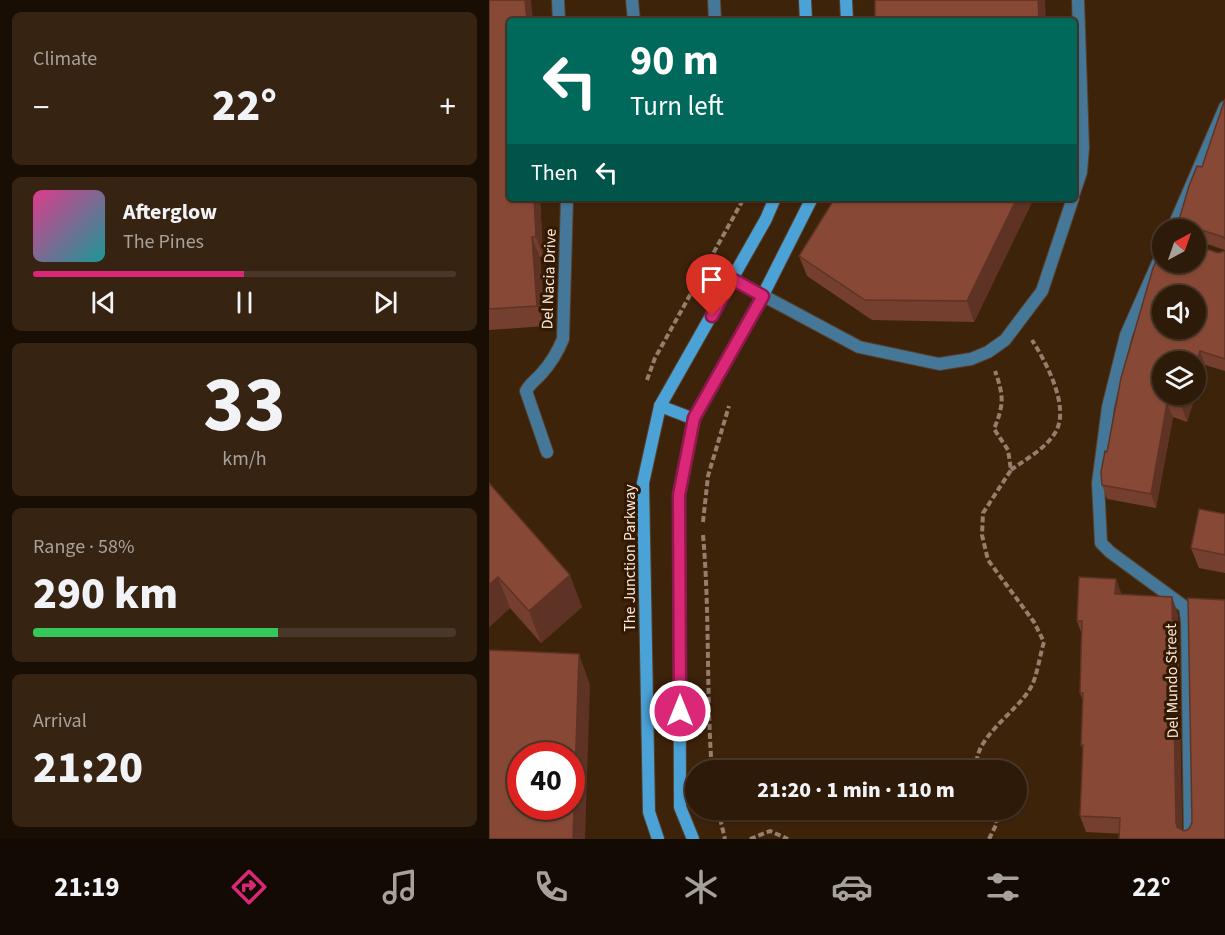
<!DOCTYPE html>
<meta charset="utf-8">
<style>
:root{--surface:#2e1a08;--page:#362312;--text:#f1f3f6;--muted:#a7a19c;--line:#493829;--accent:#db2777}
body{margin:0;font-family:"Source Sans 3",sans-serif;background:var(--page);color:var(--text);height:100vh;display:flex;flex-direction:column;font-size:22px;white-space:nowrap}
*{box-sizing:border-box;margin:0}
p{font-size:20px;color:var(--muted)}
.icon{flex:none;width:33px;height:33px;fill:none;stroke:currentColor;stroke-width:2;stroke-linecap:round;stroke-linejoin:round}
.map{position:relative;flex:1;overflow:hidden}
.drawer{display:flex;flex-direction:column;gap:12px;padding:12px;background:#190e04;width:489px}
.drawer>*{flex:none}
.hud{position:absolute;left:18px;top:18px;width:570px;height:183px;border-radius:6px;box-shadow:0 2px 4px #0004,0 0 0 2px var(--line);background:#00695c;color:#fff;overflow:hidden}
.needle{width:39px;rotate:40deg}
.controls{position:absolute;left:663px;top:219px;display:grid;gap:12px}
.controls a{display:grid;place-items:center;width:54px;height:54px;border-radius:50%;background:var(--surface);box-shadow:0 2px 4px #0004,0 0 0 2px var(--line);font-size:30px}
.speed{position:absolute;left:18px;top:742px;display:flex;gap:12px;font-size:30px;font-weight:700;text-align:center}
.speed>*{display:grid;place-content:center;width:78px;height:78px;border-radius:50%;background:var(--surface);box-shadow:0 2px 4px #0004,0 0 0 2px var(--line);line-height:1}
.speed .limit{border:9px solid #d22;background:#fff;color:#111}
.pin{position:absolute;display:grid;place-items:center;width:51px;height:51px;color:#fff;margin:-62px -26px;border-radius:50% 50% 50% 0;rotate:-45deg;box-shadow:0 0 6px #0007}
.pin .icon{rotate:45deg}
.me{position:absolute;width:66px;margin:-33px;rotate:0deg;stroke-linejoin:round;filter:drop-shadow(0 0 4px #0008)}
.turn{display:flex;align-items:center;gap:21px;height:126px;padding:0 24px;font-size:27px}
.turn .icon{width:78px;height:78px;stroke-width:2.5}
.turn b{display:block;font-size:42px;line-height:51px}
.then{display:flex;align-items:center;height:57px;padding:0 24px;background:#0003;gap:12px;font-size:22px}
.big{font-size:45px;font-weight:800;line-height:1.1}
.drawer .tile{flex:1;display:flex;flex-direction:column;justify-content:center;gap:9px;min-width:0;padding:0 21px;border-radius:9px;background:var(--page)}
.drawer .dial{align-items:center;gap:0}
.dial b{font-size:78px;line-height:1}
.song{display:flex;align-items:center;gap:18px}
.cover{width:72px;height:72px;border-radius:9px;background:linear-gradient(135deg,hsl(330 70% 55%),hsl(180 70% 35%))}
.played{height:6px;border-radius:3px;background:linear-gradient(90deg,var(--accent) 50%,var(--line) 50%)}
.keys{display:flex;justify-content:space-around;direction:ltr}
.heat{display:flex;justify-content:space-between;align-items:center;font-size:33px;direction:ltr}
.charge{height:9px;border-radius:4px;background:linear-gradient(90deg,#34c759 58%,var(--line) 0)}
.trip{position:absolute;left:196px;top:760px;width:342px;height:60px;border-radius:30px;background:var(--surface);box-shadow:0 2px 4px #0004,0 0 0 2px var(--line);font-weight:800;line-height:60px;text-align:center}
.tab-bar{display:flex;height:96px;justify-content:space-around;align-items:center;background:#120a03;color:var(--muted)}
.tab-bar .icon{width:42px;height:42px}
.tab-bar .current{color:var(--accent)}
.tab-bar b{font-size:27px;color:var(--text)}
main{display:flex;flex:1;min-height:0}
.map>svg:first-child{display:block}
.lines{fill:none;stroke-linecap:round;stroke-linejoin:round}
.lane-casing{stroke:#583f28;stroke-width:14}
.street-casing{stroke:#583f28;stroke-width:14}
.secondary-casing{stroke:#583f28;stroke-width:14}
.path{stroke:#957e6b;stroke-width:4;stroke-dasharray:6 3;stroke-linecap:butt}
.lane{stroke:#447798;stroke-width:12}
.street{stroke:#447798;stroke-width:12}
.secondary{stroke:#4ba2d7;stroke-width:12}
.wall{fill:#743f2e}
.shaded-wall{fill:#5e3325}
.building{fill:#874935;stroke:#5e3325;stroke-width:1.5;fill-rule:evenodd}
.route-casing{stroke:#8e194d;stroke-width:15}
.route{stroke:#db2777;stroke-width:10}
.labels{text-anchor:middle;stroke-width:6;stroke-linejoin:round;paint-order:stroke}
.street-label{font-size:16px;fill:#fbe9db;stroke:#331902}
</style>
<main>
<section class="drawer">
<div class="tile"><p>Climate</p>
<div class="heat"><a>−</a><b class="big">22°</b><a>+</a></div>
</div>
<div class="tile">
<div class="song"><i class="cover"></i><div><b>Afterglow</b><p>The Pines</p></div></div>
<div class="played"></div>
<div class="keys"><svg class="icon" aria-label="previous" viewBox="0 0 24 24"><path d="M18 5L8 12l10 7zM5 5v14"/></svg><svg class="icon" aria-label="pause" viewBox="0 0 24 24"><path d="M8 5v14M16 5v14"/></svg><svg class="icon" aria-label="next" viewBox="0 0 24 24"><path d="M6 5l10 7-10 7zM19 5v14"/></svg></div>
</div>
<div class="tile dial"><b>33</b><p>km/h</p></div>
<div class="tile"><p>Range · 58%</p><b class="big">290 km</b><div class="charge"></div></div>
<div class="tile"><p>Arrival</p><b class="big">21:20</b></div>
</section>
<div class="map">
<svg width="736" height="839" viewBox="0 0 736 839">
<rect width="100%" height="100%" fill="#3e230b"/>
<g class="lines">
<g class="lane-casing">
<g id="lane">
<polyline points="69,0 70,21"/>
<polyline points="143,0 145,21"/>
<polyline points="225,0 226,21"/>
<polyline points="585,193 592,172 594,148 589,0"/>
<polyline points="243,279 370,347 450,364 482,359 499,352 516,340 553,291 584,198"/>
<path d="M 58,452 L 37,391 C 41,383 47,380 53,373 C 62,363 69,351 74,339 L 78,198"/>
</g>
</g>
<g class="street-casing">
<g id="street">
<polyline points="683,230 736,107"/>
<polyline points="674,251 637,335 619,407 609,483 612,543 621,552 696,607 698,622 701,839"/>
</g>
</g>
<g class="secondary-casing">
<g id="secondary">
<polyline points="316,0 317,21"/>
<polyline points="357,0 358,21"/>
<polyline points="171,406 205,419"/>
<polyline points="169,839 160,812 154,483 171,406 277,219 286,198"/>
<polyline points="204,839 191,807 190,495 205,419 274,295 323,198"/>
</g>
</g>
<g class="path">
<polyline points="158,380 166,358 255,198"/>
<path d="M 522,470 C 537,459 556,449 566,433 C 582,408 557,362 543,340"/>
<polyline points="214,522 219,476 240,406"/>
<path d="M 214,535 C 221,614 217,692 223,771"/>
<path d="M 489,771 C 479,741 529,712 542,687 C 548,677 551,654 555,642 L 545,622 L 499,560 L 493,535 L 494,513 L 522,470 L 519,450 L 505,429 C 515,405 515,396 506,371"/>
<polyline points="229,810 236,839"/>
<polyline points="261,839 281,831 299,839"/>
<polyline points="500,839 508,823 503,810"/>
</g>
<use href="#lane" class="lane"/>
<use href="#street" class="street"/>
<use href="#secondary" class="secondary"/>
</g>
<g class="wall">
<polygon points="0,0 21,198 51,198 54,257 51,257 56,326 0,330"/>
<polygon points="736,99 736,250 706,240 706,230 687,230 713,167"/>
<polygon points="545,198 485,322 383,320 318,276 310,256"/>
<polygon points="736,251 736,371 716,365 698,422 684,417 667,508 618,499 613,485 618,452 729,253"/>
<polygon points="0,483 93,607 52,643 21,608 0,627"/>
<polygon points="736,514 736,573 710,568 702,548"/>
<polygon points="632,594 689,614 693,830 736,839 597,832 591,816 594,749 592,745 594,701 591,693 592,632 588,621"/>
</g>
<g class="shaded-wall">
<polygon points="36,0 42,0 44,21 38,21"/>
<polygon points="549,0 556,0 557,21 550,21"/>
<polygon points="45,198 51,198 54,257 47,237"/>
<polygon points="528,198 545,198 485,322 478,301"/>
<polygon points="43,237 51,257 56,326 48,306"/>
<polygon points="711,351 716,365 698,422 693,407 697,394 706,394 706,365"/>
<polygon points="678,403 684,417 667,508 662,494"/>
<polygon points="81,575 93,607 52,643 40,611"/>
<polygon points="9,577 21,608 0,627 0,585"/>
<polygon points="627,579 633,595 626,594"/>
<polygon points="683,597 689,614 693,839 687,823"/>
<polygon points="90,654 101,685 96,839 84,839"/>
</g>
<g class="building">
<polygon points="0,0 36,0 38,21 21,21 21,198 45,198 47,237 43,237 48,306 0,309"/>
<polygon points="386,0 549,0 550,21 386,21"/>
<polygon points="736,99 736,239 734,237 700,226 695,230 687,230 700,186 708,166 713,167"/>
<polygon points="346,198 528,198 478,301 376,300 310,256"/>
<path d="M 706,245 L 729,253 L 736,251 L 736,359 L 711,351 L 706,365 L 706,362 L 674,362 L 674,394 L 697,394 L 693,407 L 678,403 L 662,494 L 613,485 L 612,472 L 616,451 L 618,452 L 632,378 L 664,268 L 674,247 L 674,262 L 706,262 ZM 674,296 L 706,296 L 706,328 L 674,328 Z"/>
<polygon points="0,483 81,575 40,611 9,577 0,585"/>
<polygon points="710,509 736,514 736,555 702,548"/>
<polygon points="590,577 627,579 626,594 683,597 687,823 688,827 695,831 700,829 703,822 699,598 736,600 736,839 630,839 631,818 591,816 594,745 592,745 594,693 591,693 593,621 588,621"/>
<path d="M 0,650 L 90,654 L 84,839 L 0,839 ZM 32,756 L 82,756 L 82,807 L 32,807 Z"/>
</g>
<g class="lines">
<g class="route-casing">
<polyline id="route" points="191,711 190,495 205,418 274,296 243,279 223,316"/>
</g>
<use href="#route" class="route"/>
</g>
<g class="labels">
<g class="street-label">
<text transform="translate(59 279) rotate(-88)" y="6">Del Nacia Drive</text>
<text transform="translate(140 558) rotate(-90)" y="6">The Junction Parkway</text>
<text transform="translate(682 681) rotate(-91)" y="6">Del Mundo Street</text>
</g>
</g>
</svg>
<div class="controls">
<a><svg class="needle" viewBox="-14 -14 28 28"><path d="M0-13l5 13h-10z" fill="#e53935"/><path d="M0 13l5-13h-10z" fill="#a7a19c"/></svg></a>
<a><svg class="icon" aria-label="sound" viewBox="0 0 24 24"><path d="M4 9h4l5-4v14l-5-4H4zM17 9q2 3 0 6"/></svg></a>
<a><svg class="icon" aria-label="layers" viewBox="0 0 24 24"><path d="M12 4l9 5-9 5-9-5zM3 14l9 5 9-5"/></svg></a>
</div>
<div class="speed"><div class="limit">40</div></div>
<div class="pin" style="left:223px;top:316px;background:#d93025"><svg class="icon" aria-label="arrive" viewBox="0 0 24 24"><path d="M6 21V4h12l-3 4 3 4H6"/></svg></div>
<svg class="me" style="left:191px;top:711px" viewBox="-20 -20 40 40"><circle r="17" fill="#db2777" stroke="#fff" stroke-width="3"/><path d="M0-11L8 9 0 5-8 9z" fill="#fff"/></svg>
<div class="trip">21:20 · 1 min · 110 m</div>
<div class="hud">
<div class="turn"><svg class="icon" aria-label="left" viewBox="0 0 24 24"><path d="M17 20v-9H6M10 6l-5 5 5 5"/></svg><div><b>90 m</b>Turn left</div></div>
<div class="then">Then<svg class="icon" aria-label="left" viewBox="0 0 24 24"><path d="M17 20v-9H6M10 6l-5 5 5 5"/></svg></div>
</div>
</div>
</main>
<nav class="tab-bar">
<b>21:19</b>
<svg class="icon current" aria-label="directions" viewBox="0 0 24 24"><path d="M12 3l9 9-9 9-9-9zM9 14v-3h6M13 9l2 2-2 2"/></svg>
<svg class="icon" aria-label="music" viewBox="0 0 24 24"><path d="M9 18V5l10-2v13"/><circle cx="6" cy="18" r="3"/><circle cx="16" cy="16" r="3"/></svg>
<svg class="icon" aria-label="phone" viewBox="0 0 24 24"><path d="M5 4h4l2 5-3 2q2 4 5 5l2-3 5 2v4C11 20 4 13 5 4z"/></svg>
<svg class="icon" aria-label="climate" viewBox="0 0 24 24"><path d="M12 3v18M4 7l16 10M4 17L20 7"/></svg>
<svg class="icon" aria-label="car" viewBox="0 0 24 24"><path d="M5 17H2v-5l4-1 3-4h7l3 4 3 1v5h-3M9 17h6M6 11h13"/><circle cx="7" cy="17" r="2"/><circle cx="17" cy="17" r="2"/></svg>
<svg class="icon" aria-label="filters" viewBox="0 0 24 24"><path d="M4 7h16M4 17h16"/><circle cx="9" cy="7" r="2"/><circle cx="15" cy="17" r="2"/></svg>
<b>22°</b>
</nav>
